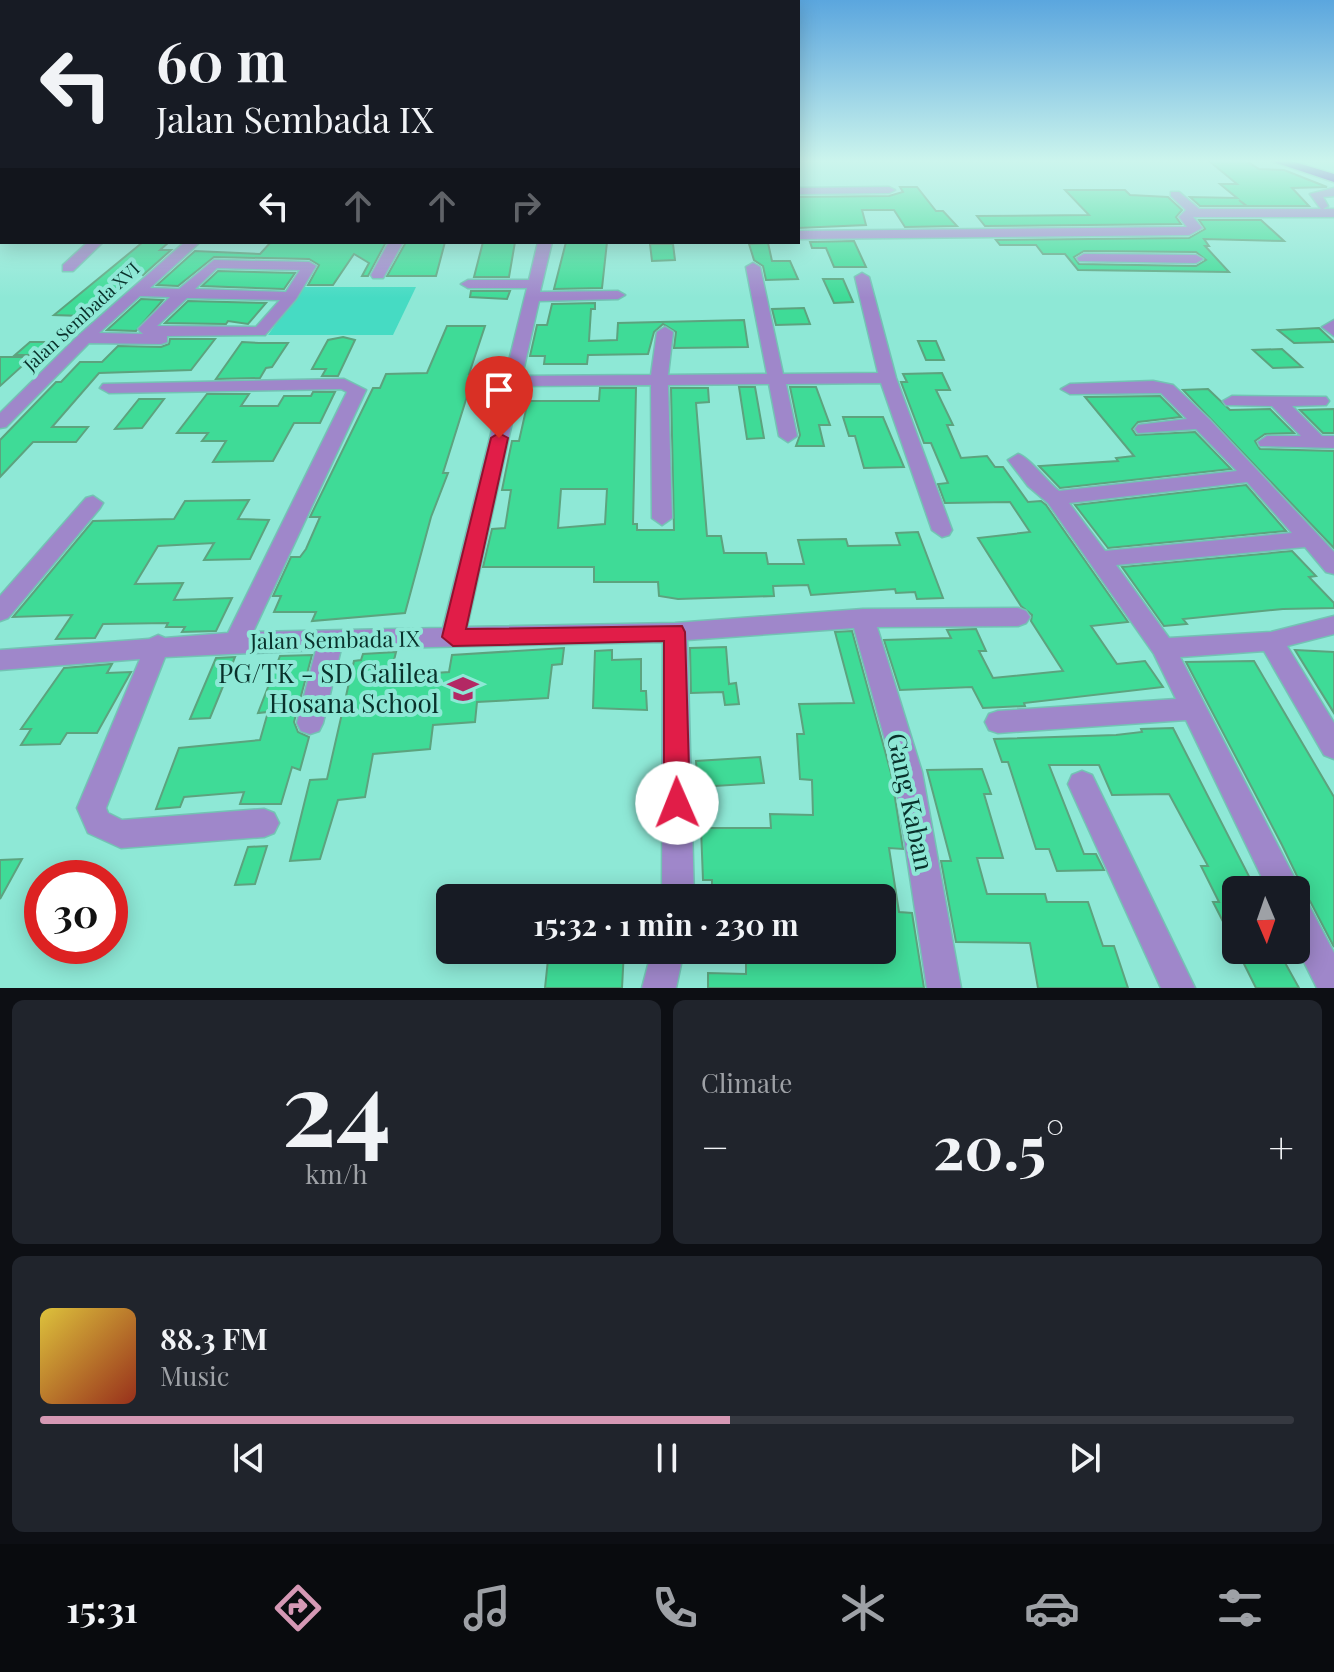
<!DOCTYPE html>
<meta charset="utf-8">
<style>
:root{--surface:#171b24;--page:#20242c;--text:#f1f3f6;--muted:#9ea1a6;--line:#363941;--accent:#d598b4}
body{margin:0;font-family:"Playfair Display",serif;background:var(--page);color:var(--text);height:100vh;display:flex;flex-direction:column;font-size:30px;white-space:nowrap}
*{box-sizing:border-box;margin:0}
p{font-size:26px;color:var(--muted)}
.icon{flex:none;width:44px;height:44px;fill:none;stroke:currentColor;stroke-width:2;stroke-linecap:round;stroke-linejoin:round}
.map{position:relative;height:988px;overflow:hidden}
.details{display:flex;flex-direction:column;gap:12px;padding:12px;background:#0d0f14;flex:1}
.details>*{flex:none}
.hud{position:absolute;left:0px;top:0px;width:800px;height:244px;box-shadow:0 4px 20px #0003;background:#171b24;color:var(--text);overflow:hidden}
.needle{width:52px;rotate:178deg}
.controls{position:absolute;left:1222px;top:876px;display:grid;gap:16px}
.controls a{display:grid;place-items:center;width:88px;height:88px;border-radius:12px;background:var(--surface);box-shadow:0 4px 20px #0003;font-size:40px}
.speed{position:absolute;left:24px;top:860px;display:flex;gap:16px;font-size:40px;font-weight:700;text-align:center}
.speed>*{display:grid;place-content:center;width:104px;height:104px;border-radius:50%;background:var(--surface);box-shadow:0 4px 20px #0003;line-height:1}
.speed .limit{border:12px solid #d22;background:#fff;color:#111}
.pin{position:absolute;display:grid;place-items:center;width:68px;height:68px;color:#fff;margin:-82px -34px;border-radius:50% 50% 50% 0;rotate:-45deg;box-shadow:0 0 8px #0007}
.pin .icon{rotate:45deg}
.me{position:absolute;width:88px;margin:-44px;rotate:359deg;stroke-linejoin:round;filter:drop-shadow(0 0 6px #0008)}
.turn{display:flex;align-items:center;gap:28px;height:168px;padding:0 24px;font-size:36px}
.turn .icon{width:104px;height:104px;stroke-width:2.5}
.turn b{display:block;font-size:56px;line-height:68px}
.lanes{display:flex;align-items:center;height:76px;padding:0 24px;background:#0003;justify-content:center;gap:40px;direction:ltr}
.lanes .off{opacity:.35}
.big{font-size:60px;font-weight:700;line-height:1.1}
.details .card{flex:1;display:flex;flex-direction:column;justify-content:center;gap:12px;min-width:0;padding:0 28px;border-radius:12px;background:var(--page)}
.details .dial{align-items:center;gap:0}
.dial b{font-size:104px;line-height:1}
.song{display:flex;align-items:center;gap:24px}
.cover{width:96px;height:96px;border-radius:12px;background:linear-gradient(135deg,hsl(50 70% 55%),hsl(10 70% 35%))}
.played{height:8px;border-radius:4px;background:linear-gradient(90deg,var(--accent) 55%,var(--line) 55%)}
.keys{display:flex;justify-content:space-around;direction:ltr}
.heat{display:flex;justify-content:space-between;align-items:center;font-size:44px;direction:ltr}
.details .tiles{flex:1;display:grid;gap:12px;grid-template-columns:1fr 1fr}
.card:last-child{grid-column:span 2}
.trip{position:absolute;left:436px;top:884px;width:460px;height:80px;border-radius:12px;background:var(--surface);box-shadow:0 4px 20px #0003;font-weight:700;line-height:80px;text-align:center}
.dock{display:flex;height:128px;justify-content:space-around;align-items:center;background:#090b0e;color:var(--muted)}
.dock .icon{width:56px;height:56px}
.dock .selected{color:var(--accent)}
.dock b{font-size:36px;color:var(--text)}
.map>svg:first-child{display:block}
.green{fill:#46dbc3}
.building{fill:#3fdb97;stroke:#5ca37e;stroke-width:2;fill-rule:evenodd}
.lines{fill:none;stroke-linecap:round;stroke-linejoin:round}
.minor-casing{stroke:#73c3b4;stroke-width:3}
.highway-casing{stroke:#73c3b4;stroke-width:3}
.minor{fill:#9f87ca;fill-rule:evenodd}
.highway{fill:#660db3;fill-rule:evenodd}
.route{fill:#e11d48;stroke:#92132f;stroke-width:2}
.labels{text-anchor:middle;stroke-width:8;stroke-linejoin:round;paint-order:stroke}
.far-street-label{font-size:18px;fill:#09312b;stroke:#8ee8d6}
.street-label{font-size:22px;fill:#09312b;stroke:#8ee8d6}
.near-poi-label{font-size:26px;fill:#09312b;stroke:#8ee8d6;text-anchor:end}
.near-street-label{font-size:26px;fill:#09312b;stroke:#8ee8d6}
</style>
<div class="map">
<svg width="1334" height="988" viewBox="0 0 1334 988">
<rect width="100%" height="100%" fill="#8ee8d6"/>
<polygon class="green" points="302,287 416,287 393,335 268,335"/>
<g class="building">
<polygon points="1208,160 1245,160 1259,169 1284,170 1327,187 1292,188 1309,206 1247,206 1239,200 1246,206 1200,206 1190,197 1237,198 1220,184 1237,184"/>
<polygon points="900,187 917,187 936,211 943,211 957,226 905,227 894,210 862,210 866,225 798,228 798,197 889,196 903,192"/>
<polygon points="1065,190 1125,190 1130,195 1168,197 1182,210 1176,217 1181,224 985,226 977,216 1089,215"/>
<path d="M 1199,220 L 1261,220 L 1284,241 L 1204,239 L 1209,246 L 1205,246 L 1229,272 L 1078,270 L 1065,254 L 1043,254 L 1036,245 L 1000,245 L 996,240 L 1189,238 L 1205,229 ZM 1084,251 L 1196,252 L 1206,260 L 1196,266 L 1079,264 L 1074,257 Z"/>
<polygon points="854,241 866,267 834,267 826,248 812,248 810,242"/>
<polygon points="143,242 169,242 160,250 171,250 143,275 138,270 83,316 54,315"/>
<polygon points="271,242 386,242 368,276 362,276 369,263 354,254 333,285 308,285 319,265 309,259 214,257 178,286 157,285 195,251 260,254"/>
<polygon points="406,242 445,242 436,276 387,276"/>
<polygon points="483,242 515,242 509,277 474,277"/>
<polygon points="566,242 607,242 602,288 554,289"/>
<polygon points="768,243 772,261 790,261 798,279 766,280 763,266 754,260 749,244"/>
<polygon points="650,244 673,244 675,260 652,261"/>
<polygon points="218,271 295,273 284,289 202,286"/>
<polygon points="823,279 843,279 853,302 834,303"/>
<polygon points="471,291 510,291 507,299 470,297"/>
<polygon points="141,299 163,300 136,331 107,330"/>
<polygon points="188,301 266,303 248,324 228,321 226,324 165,323"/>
<polygon points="595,303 595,309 591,309 589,341 617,340 618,323 744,320 748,347 674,348 676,332 663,324 654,332 648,354 588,355 587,364 544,364 545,356 530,356 537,325 547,325 552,304"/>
<polygon points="804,308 810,324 776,325 772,309"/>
<polygon points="447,326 485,326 469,374 474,374 443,473 448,473 431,517 405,613 312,621 316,612 274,612 281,596 273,596 291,557 300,557 306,549 320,517 310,517 373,388 380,388 386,374 427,373"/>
<polygon points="1319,328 1334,342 1294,343 1278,330"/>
<polygon points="343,337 355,340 338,376 322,376 326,369 312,369 328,340"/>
<polygon points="170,339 215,339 191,370 99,373 52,427 88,427 76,442 33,442 0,477 0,440 56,382 61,382 80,362 102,362 118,346 161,347 169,344"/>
<polygon points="918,341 936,341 944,360 926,360"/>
<polygon points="30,342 53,342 37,355 15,355"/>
<polygon points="242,342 259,343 288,343 272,367 266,368 260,378 216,379"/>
<polygon points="1282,349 1302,367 1273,368 1253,350"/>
<polygon points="0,357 32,357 0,386"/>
<polygon points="942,373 950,390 936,390 953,425 947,425 961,458 987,456 995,467 1003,467 1028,502 1041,501 1046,505 1128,622 1091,626 1117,664 1145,661 1163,687 1024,703 1025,706 983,708 972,687 900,690 884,640 951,638 947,630 976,629 986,651 979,651 993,678 1063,671 1031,621 1032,615 1021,606 978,538 1030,532 1010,502 945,503 938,484 948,483 931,443 924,443 901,382 907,382 903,374"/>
<polygon points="739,387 755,387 764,438 747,439"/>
<polygon points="790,387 816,387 830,425 819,425 824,446 796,446 800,435"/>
<path d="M 600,388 L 636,388 L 633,524 L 637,524 L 637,530 L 674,530 L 671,388 L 708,388 L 709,402 L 696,403 L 707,536 L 721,536 L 724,553 L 766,553 L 768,564 L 804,564 L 798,540 L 846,539 L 848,546 L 900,545 L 896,533 L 918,532 L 943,598 L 917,599 L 915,592 L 896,593 L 895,589 L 811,595 L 808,585 L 773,586 L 774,596 L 678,599 L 659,596 L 658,582 L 594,582 L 594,567 L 483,567 L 492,529 L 505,528 L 511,490 L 502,490 L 512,441 L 519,441 L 528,401 L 599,401 ZM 561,489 L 607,489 L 605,524 L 558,528 Z"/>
<polygon points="1208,389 1230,410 1270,409 1294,433 1265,434 1255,441 1260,449 1334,451 1334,548 1183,390"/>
<polygon points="313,392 335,392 320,423 294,423 273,461 213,462 226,441 202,441 208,433 177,433 207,394 249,394 241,406 278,406 284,396 311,396"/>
<polygon points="1160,396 1181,417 1138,422 1132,429 1136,435 1195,432 1231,469 1060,488 1039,466 1118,461 1116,458 1134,456 1085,397"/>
<polygon points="139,399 164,399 142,428 115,429"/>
<polygon points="1334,409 1334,433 1323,433 1300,410"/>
<polygon points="843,417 883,417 904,467 864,468 855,436 849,436"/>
<polygon points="1246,485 1286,531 1108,548 1075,505"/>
<polygon points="249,500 238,519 269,520 250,559 204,560 214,543 158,546 135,584 183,583 174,600 232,598 216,631 182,632 185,627 166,627 168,623 103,624 95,638 56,639 72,615 13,617 93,521 174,519 185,501"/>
<polygon points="1292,551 1316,576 1309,577 1334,603 1334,608 1283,609 1183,619 1187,624 1164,626 1122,567"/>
<polygon points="852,631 891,773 903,849 889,848 899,912 912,913 924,988 708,988 708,973 746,974 746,950 788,952 788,958 856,962 855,950 882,950 882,898 712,898 712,880 703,880 701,828 771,828 770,814 813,815 812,780 800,779 797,734 804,734 799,704 854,703 835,632"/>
<polygon points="726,647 729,684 736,683 739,704 725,705 723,692 691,693 690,648"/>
<polygon points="564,648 562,664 552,665 548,698 477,702 475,722 433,725 430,749 373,754 365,797 338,800 320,859 290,861 310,780 327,779 354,661 361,660 363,654 396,652 390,676 449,672 452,655"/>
<polygon points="612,650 612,660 641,659 641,691 646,691 647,710 593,708 595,651"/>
<polygon points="1295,650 1334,652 1334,713"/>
<polygon points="312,655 294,722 298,732 309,737 300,770 292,767 281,804 240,804 244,792 184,797 180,807 156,809 179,748 260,740 268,712 258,713 280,656"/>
<polygon points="235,657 210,718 190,719 216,658"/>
<polygon points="1254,661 1334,797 1334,947 1310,901 1300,894 1298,878 1282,845 1186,662"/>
<polygon points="112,664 107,673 131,672 97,733 67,733 60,744 21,745 31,729 21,729 64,668"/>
<polygon points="1173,728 1256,890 1236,890 1236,947 1213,902 1219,902 1201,866 1208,866 1169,794 1112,795 1099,765 1049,765 1084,854 1096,854 1104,870 1057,871 1049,849 1036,849 1008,762 1002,762 994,739 1116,735 1142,732 1141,729"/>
<polygon points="760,757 764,783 698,787 696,761"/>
<polygon points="982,769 991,794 984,794 1003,858 977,858 987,894 1045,894 1047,902 1088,902 1103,946 1114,946 1128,988 1038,988 1030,943 956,942 941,861 951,861 927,770"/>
<polygon points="267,846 255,884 235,885 248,847"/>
<polygon points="22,859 0,899 0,860"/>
<polygon points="549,950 624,950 622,988 545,988"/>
<polygon points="1237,950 1278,950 1299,988 1256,988"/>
</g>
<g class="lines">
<g class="minor-casing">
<g id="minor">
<polygon points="798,188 889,187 895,190 889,193 798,194"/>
<polygon points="1334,188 1334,196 1323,197 1328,206 1323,209 1334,209 1334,217 1193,217 1202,228 1189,235 798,239 798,231 1187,227 1179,217 1186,210 1171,196 1171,192 1179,192 1199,209 1321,209 1310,194"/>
<polygon points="88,242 103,242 73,271 63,271 63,265"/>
<path d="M 185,242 L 200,242 L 150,288 L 179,289 L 214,260 L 309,262 L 316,266 L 296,299 L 265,335 L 167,336 L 167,342 L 161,344 L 89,343 L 6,427 L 0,428 L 0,413 L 79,335 ZM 217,268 L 300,270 L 286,292 L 195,289 ZM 140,296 L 170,297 L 138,329 L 143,334 L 99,333 ZM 187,298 L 280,300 L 256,327 L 157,326 Z"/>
<polygon points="389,242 403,242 383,278 373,278 371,275"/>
<polygon points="538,242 552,242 540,292 618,291 625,295 618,299 539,301 522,376 651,375 657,332 665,327 673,332 668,375 767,374 746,267 753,263 760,267 783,374 878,373 855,277 862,273 869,277 896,378 952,530 949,535 942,537 932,530 881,383 786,384 797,436 788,442 779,436 769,384 668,385 672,518 662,525 652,518 651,385 520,386 467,627 675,623 863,609 1018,608 1026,611 1030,617 1026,623 1018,626 877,627 922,772 961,988 927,988 894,772 854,628 687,640 694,898 662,898 663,642 341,649 323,723 319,731 310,734 301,731 297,723 316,650 165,657 106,808 108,813 122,820 264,809 274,813 279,823 274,833 264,837 121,848 88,833 77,808 140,659 0,670 0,650 149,639 158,635 165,638 228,633 347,392 341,389 109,393 100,388 103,384 344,379 366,390 253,632 443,628 527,288 468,288 461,284 468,280 529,280"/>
<polygon points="1084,254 1196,255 1203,259 1196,263 1079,261 1077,258"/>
<polygon points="1334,320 1334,336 1322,327"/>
<path d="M 1153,381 L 1173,385 L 1209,419 L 1334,552 L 1334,574 L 1326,572 L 1305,547 L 1116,565 L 1169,638 L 1271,632 L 1334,616 L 1334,634 L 1287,646 L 1334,723 L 1334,759 L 1324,755 L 1264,651 L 1180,657 L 1295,879 L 1299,890 L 1296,897 L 1307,902 L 1334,953 L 1334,988 L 1317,988 L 1296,946 L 1296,890 L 1268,890 L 1186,720 L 998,733 L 989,730 L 985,722 L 989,714 L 998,711 L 1176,699 L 1154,654 L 1048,503 L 1028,486 L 1008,460 L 1018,454 C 1029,457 1047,482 1059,491 L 1237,471 L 1196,429 L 1138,433 L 1135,429 L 1138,425 L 1187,419 L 1161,393 L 1070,394 L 1061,389 L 1070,384 ZM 1247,482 L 1292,533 L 1105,551 L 1069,503 Z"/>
<polygon points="1232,396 1326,397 1329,401 1326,405 1292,406 1322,436 1334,436 1334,448 1260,446 1258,442 1267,436 1301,436 1272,406 1226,405 1223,401"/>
<polygon points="93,496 103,503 100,508 8,618 0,621 0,596 86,498"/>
<polygon points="1082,771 1092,775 1195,988 1161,988 1068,784 1072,775"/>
<polygon points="652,950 684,950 676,988 642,988"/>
</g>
</g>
<g class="highway-casing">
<polygon id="highway" points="1268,160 1288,160 1334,174 1334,182"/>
</g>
<use href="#minor" class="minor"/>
<use href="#highway" class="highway"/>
</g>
<linearGradient id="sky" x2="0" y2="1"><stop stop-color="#5ba6de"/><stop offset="0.54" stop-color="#ccf5ed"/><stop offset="1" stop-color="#ccf5ed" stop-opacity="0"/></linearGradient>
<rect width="1334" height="298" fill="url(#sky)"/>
<polygon class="route" points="499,433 508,438 466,629 682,626 685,632 690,803 686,812 677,815 668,812 664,803 664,641 453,646 442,637 491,438"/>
<defs>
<g id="school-bare" transform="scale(2.4)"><path d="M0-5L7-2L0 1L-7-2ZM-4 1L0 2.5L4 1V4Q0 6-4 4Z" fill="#b32864" stroke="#8ee8d6" stroke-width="2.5" paint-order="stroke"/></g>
</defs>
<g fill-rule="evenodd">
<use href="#school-bare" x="463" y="689"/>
</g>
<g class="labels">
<g class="far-street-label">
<text transform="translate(82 317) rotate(-43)" y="6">Jalan Sembada XVI</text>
</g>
<g class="street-label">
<text transform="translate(335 640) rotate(-1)" y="8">Jalan Sembada IX</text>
</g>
<g class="near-poi-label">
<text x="439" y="683">PG/TK - SD Galilea<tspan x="439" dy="30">Hosana School</tspan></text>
</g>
<g class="near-street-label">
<text transform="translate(910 802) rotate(78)" y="9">Gang Kaban</text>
</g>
</g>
</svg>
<div class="controls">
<a><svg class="needle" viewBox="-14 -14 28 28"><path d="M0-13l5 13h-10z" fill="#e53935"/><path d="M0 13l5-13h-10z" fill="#9ea1a6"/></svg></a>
</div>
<div class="speed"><div class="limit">30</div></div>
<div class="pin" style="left:499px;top:438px;background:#d93025"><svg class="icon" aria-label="arrive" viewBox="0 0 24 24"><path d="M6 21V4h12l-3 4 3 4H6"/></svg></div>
<svg class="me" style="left:677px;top:803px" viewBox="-20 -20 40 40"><circle r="19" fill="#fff"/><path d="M0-13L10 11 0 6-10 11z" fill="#e11d48"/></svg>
<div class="trip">15:32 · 1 min · 230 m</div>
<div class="hud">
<div class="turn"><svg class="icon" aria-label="left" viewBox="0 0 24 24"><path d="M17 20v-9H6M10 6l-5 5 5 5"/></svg><div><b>60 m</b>Jalan Sembada IX</div></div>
<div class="lanes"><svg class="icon" aria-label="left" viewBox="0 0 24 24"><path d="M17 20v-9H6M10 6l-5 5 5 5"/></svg><svg class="icon off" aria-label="ahead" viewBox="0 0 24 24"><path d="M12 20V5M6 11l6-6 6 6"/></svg><svg class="icon off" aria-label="ahead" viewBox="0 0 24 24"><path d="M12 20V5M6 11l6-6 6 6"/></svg><svg class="icon off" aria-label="right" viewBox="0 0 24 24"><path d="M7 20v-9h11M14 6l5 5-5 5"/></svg></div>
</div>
</div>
<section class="details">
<div class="tiles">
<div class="card dial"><b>24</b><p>km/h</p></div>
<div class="card"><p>Climate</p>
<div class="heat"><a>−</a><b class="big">20.5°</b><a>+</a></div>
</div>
<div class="card">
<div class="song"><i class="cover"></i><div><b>88.3 FM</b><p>Music</p></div></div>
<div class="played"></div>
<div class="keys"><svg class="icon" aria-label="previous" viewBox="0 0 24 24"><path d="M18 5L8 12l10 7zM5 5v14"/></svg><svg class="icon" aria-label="pause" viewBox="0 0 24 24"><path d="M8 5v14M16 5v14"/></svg><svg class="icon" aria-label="next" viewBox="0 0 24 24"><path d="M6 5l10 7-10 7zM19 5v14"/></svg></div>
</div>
</div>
</section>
<nav class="dock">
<b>15:31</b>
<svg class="icon selected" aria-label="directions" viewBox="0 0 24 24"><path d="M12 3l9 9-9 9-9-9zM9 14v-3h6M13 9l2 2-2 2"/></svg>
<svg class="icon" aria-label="music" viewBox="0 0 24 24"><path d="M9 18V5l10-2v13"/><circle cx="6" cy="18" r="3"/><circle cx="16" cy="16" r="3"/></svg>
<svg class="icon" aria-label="phone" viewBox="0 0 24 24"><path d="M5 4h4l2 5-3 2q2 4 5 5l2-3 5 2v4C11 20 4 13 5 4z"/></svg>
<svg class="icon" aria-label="climate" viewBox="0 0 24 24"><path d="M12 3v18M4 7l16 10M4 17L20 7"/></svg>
<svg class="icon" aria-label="car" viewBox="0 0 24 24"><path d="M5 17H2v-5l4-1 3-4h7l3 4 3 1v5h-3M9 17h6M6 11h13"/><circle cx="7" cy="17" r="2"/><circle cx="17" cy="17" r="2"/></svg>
<svg class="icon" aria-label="filters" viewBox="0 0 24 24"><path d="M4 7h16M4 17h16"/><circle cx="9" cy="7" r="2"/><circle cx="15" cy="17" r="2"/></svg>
</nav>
